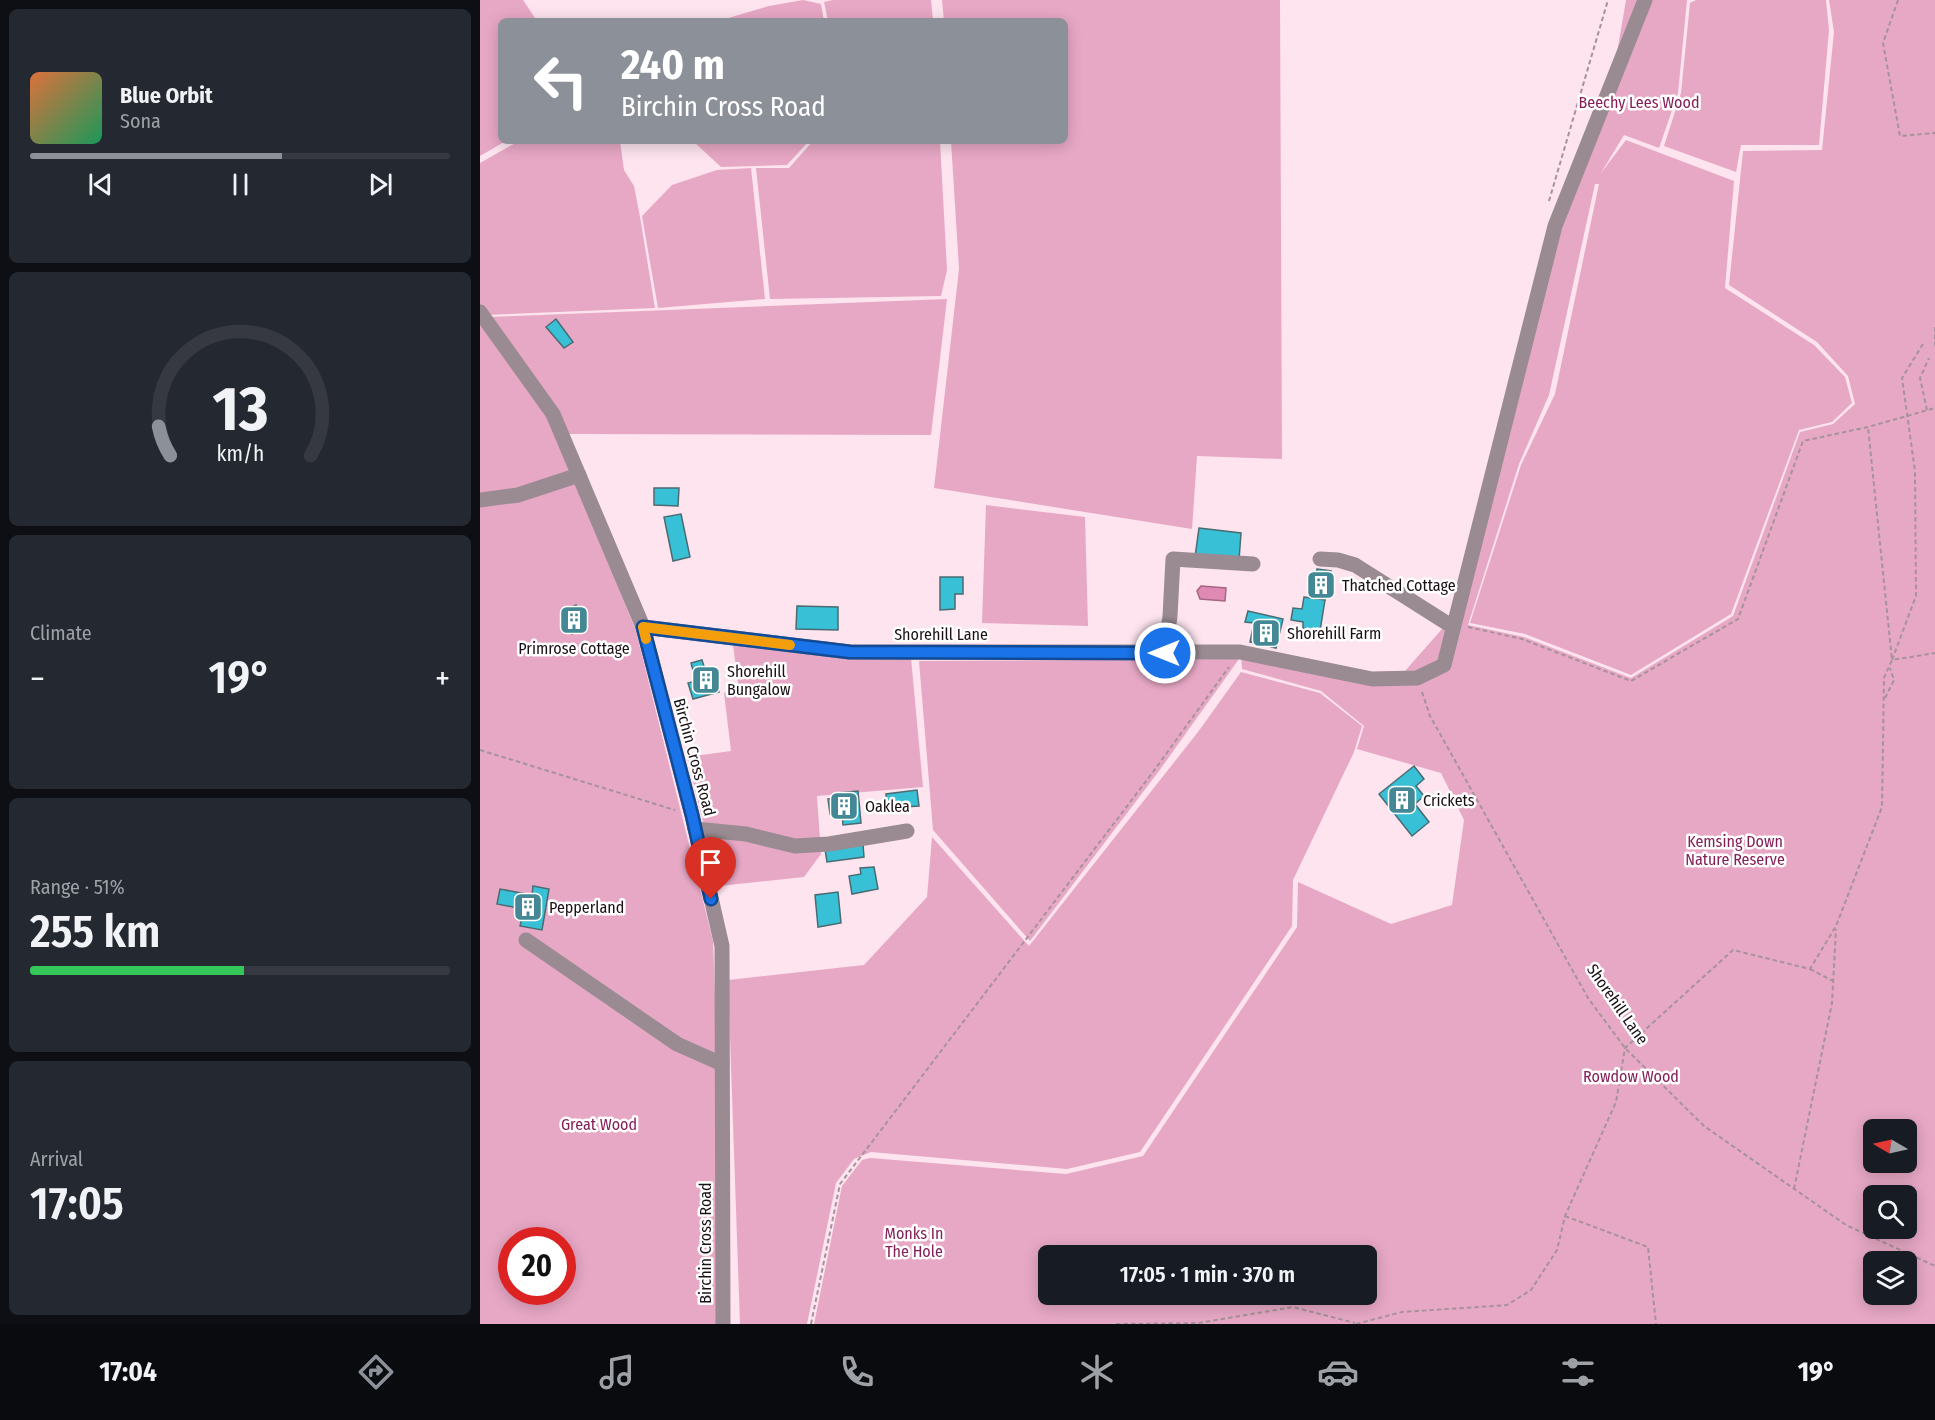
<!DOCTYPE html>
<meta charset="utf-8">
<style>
:root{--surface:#171b24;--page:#242831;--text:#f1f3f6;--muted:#9ea1a6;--line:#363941;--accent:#8c9099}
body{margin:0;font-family:"Fira Sans Condensed",sans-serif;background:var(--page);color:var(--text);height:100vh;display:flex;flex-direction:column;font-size:22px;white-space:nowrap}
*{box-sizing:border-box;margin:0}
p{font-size:20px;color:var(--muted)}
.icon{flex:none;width:33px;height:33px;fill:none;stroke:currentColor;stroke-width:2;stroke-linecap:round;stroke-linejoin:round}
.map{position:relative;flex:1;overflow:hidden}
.drawer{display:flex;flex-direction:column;gap:9px;padding:9px;background:#0d0f14;width:480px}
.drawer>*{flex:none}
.top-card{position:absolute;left:18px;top:18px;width:570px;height:126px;border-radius:9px;box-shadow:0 3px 15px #0003;background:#8c9099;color:#fff;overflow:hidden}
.needle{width:39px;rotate:279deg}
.controls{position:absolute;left:1383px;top:1119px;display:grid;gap:12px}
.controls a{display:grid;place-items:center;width:54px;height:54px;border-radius:9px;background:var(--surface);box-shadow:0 3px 15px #0003;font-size:30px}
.speed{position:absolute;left:18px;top:1227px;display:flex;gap:12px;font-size:30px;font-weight:700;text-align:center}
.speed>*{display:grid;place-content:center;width:78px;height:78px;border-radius:50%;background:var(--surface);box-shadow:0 3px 15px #0003;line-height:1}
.speed .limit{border:9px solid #d22;background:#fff;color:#111}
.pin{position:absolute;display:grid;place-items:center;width:51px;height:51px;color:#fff;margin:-62px -26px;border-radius:50% 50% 50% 0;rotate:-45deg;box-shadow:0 0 6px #0007}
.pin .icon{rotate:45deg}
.me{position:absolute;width:66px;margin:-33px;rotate:270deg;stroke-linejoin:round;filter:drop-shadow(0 0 4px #0008)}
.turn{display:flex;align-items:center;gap:21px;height:126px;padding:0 24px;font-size:27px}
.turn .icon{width:78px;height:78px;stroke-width:2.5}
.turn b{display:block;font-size:42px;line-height:51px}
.big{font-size:45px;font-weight:600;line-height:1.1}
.drawer .tile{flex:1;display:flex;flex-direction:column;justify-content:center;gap:9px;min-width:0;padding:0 21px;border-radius:9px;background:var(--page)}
.drawer .dial{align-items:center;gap:0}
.dial svg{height:156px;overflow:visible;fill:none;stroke:var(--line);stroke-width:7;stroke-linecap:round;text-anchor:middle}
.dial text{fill:var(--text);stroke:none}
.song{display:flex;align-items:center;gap:18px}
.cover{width:72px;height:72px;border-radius:9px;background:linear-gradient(135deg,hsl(20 70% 55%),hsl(150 70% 35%))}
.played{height:6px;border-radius:3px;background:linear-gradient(90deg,var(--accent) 60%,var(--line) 60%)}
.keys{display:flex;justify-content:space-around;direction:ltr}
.heat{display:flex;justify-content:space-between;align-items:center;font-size:33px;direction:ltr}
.charge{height:9px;border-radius:4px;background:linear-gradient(90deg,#34c759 51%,var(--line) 0)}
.trip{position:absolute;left:558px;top:1245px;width:339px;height:60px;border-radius:9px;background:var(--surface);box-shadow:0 3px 15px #0003;font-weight:600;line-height:60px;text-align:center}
.dock{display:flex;height:96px;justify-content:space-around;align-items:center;background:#090b0e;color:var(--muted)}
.dock .icon{width:42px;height:42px}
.dock .active{color:var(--accent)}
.dock b{font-size:27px;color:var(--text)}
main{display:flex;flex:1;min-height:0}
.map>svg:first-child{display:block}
.green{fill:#e7a8c5;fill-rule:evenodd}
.water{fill:#e08ab3;stroke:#a56583;stroke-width:1.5}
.building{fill:#38c1d6;stroke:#4a6b71;stroke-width:1.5}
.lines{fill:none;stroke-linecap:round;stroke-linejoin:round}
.path{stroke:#a6929a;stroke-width:2;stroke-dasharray:4.5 3;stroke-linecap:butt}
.minor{stroke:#998b91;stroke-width:15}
.route-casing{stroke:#114b97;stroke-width:15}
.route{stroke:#1a73e8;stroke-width:10}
.slow{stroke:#f59e0b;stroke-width:10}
.labels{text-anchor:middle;stroke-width:5;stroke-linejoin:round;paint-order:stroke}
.park-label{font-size:16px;fill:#841f58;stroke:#fff}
.poi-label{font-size:16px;fill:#1a0f14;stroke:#fff;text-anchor:start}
.street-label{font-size:16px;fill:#1a0f14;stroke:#fff}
</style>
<main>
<section class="drawer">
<div class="tile">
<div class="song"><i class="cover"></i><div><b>Blue Orbit</b><p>Sona</p></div></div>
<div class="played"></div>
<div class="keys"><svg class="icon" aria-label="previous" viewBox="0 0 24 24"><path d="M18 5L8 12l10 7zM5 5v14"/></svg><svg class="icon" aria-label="pause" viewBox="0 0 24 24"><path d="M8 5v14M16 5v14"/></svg><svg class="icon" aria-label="next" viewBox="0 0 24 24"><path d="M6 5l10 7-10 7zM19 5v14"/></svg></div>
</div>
<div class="tile dial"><svg viewBox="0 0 100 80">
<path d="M14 69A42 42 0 1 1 86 69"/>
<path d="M14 69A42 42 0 0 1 8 54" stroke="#8c9099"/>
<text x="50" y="56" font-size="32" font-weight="700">13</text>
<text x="50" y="72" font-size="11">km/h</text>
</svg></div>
<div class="tile"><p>Climate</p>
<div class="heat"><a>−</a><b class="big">19°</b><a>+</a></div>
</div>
<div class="tile"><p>Range · 51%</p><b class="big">255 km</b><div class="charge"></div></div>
<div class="tile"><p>Arrival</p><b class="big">17:05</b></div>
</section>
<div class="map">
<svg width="1455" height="1324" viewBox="0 0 1455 1324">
<rect width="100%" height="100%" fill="#fde4ee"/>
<g class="green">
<polygon points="0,0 43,0 57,21 21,21 21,141 26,141 0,156"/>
<polygon points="323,0 341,4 344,21 238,21 289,6"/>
<polygon points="353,0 451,0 453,21 348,21 344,2"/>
<polygon points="462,0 800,0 802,459 717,456 712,529 454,488 479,269 471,141 585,141 585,21 464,21"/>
<path d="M 1146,0 L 1207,0 L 1198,93 L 1179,148 L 1144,135 L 1121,173 L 1146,140 L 1254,181 L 1245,288 L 1334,345 L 1365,377 L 1372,403 L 1352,422 L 1319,430 L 1251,614 L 1151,675 L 1045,634 L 990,623 L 1041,465 L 1075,394 L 1119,184 L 1115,184 L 1069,395 L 1039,464 L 988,625 L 1044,637 L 1151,678 L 1253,616 L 1320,432 L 1353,424 L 1375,404 L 1368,376 L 1337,342 L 1249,285 L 1263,151 L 1342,150 L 1354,32 L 1349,0 L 1455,0 L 1455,1324 L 334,1324 L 362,1186 L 382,1160 L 390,1158 L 586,1174 L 663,1156 L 817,927 L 818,882 L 911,924 L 972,905 L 984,820 L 961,773 L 877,749 L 884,726 L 841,691 L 762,669 L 761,656 L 831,674 L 925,671 L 962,629 L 976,622 L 1078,232 L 1133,76 ZM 1394,1130 L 1426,1130 L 1426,1162 L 1394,1162 ZM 1394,1196 L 1426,1196 L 1426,1228 L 1394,1228 ZM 568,1256 L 886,1256 L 886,1294 L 568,1294 ZM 1394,1262 L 1426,1262 L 1426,1294 L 1394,1294 Z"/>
<polygon points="1216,0 1346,0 1349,30 1339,145 1261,145 1256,172 1184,146 1201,93 1210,3"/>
<polygon points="39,141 140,141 144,170 154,186 160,217 175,308 6,315 0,306 0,163"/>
<polygon points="213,141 329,141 307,165 241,167"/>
<polygon points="333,141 460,141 467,270 461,296 290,299 276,168 309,168"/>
<polygon points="271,168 285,299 178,308 162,216 192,185 237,170"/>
<polygon points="467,299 451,435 88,434 8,317"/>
<path d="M 0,320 L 69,415 L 156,631 L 233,941 L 247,1324 L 0,1324 ZM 32,1240 L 82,1240 L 82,1292 L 32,1292 Z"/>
<polygon points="506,505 605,517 608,626 502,623"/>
<polygon points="253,645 431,658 443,787 337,796 341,854 324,877 239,886 207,757 251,751 244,693 259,690"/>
<polygon points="759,659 679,771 550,941 453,830 439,661"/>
<polygon points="761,672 840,693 882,726 874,752 813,880 812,926 660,1152 587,1169 391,1152 374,1159 356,1183 327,1324 260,1324 248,980 384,965 447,897 452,837 549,946 718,732"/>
</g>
<polygon class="water" points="721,586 746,588 745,601 720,599 717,591"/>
<g class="building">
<polygon points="76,319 93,342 84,348 66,327"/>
<polygon points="174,488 199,488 198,506 174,505"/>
<polygon points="201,514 210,557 193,561 184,517"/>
<polygon points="719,528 761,533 759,560 715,557"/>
<polygon points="837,569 851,571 845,600 832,598"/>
<polygon points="460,577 483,577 483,594 475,594 475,609 460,610"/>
<polygon points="824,597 845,600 840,631 823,628 823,622 811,620 813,608 822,609"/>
<polygon points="96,605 106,628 92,634 82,611"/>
<polygon points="317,606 358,607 358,630 316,629"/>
<polygon points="768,611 803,619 796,648 770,642 774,623 765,622"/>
<polygon points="222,660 228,679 234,677 239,692 213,699 208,683 216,681 211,663"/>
<polygon points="934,766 944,779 936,786 944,796 935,804 949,822 932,836 899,794"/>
<polygon points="437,790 439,806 407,808 406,794"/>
<polygon points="378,791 381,823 363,825 362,813 350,814 348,799 359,798 358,793"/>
<polygon points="383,844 384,857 347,862 345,849"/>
<polygon points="394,867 398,889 372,894 369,876 381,874 380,868"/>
<polygon points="53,886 69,889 62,930 40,926 44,909 17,904 20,889 52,895"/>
<polygon points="358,892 361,923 338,927 335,895"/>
</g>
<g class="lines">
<g class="path">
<polyline points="1418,0 1403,43 1420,136 1455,133"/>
<polyline points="1069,201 1128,0"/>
<polyline points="1455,327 1455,346"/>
<polyline points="1443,344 1422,378 1435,471 1436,596 1412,660 1455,653"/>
<polyline points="1447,410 1440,378 1449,358"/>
<polyline points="988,627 1042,639 1151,681 1258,619 1323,441 1388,427 1455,408"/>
<polyline points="942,692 950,716 1108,998 1145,1048 1224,1126 1366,1225 1455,1266"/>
<polyline points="1405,698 1414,680 1410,668"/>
<polyline points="0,750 195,810"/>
<polyline points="1330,969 1353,981"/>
<polyline points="1314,1189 1352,1003 1356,929"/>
<polyline points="1085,1216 1168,1247 1176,1324"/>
<polyline points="331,1324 360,1184 673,772 749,667"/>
<polyline points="636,1324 719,1323 813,1307 875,1323"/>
<polyline points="876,1324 922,1312 1027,1305 1051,1290 1077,1250 1085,1216 1136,1102 1145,1048 1253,950 1330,969 1356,926 1402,807 1404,678 1412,660 1388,427"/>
</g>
<g class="minor">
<polyline points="0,312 73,414 163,627 212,815 242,946 243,1324"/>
<polyline points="0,500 38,495 99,475"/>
<polyline points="840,559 858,560 875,565 973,627"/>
<polyline points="163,627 370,652 760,652 892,679 937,678 964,665 1075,226 1165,0"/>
<polyline points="685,653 690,616 693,559 773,564"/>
<polyline points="215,829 266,834 315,846 349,844 427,831"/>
<polyline points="46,940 197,1044 242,1064"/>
</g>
</g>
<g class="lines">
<g class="route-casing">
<polyline id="route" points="231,899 212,815 163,627 370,652 685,653"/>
</g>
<use href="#route" class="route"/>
<polyline class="slow" points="166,639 163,627 310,645"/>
</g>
<defs>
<g id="building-square" transform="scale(1.5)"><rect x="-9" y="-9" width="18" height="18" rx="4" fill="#438894" stroke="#fff"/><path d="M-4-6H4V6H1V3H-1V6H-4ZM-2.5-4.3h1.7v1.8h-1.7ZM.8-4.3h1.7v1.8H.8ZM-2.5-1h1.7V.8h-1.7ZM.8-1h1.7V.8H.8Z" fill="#fff"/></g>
</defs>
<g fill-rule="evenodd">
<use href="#building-square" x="841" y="585"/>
<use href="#building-square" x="94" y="620"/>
<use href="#building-square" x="786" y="633"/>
<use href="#building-square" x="226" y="680"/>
<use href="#building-square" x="922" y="800"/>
<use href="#building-square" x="364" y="806"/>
<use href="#building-square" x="48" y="907"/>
</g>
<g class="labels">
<g class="park-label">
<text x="1159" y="108">Beechy Lees Wood</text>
<text x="1255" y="847">Kemsing Down<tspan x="1255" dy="18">Nature Reserve</tspan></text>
<text x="1151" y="1082">Rowdow Wood</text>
<text x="119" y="1130">Great Wood</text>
<text x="434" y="1239">Monks In<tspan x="434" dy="18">The Hole</tspan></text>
</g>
<g class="poi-label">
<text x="862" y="591">Thatched Cottage</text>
<text x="807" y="639">Shorehill Farm</text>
<text x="94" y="654" text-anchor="middle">Primrose Cottage</text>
<text x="247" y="677">Shorehill<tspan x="247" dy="18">Bungalow</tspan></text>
<text x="943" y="806">Crickets</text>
<text x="385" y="812">Oaklea</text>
<text x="69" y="913">Pepperland</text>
</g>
<g class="street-label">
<text x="461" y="640">Shorehill Lane</text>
<text transform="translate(215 757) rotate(75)" y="6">Birchin Cross Road</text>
<text transform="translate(1138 1004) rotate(55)" y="6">Shorehill Lane</text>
<text transform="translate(225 1243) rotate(-90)" y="6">Birchin Cross Road</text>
</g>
</g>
</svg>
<div class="controls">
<a><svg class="needle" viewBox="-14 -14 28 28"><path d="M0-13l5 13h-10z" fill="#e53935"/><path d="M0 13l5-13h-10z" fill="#9ea1a6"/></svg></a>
<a><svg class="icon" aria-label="search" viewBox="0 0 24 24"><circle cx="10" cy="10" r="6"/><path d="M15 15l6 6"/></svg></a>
<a><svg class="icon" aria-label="layers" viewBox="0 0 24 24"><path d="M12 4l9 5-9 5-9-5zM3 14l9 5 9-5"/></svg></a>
</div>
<div class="speed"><div class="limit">20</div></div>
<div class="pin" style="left:231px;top:899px;background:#d93025"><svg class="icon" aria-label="arrive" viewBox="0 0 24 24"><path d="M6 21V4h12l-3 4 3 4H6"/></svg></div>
<svg class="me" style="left:685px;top:653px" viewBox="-20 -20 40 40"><circle r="17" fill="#1a73e8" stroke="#fff" stroke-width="3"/><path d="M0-11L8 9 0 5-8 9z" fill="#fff"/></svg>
<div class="trip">17:05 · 1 min · 370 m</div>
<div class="top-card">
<div class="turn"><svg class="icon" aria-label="left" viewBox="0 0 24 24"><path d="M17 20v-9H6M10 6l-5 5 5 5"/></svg><div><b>240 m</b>Birchin Cross Road</div></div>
</div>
</div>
</main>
<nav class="dock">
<b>17:04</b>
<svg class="icon active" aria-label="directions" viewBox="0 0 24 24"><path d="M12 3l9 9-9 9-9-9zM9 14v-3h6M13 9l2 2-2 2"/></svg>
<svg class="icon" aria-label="music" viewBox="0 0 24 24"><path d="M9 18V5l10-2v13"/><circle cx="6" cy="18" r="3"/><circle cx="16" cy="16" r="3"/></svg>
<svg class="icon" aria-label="phone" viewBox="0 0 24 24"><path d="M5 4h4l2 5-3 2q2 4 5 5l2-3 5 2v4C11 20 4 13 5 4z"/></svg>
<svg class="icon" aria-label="climate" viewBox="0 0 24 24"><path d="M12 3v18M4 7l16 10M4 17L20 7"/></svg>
<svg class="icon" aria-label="car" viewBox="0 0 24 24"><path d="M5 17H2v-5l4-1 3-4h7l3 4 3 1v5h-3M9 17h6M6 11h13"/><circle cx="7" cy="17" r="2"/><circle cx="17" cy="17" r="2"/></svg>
<svg class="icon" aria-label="filters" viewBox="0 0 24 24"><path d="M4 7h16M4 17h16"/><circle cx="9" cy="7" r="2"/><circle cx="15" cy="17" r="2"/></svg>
<b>19°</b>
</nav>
